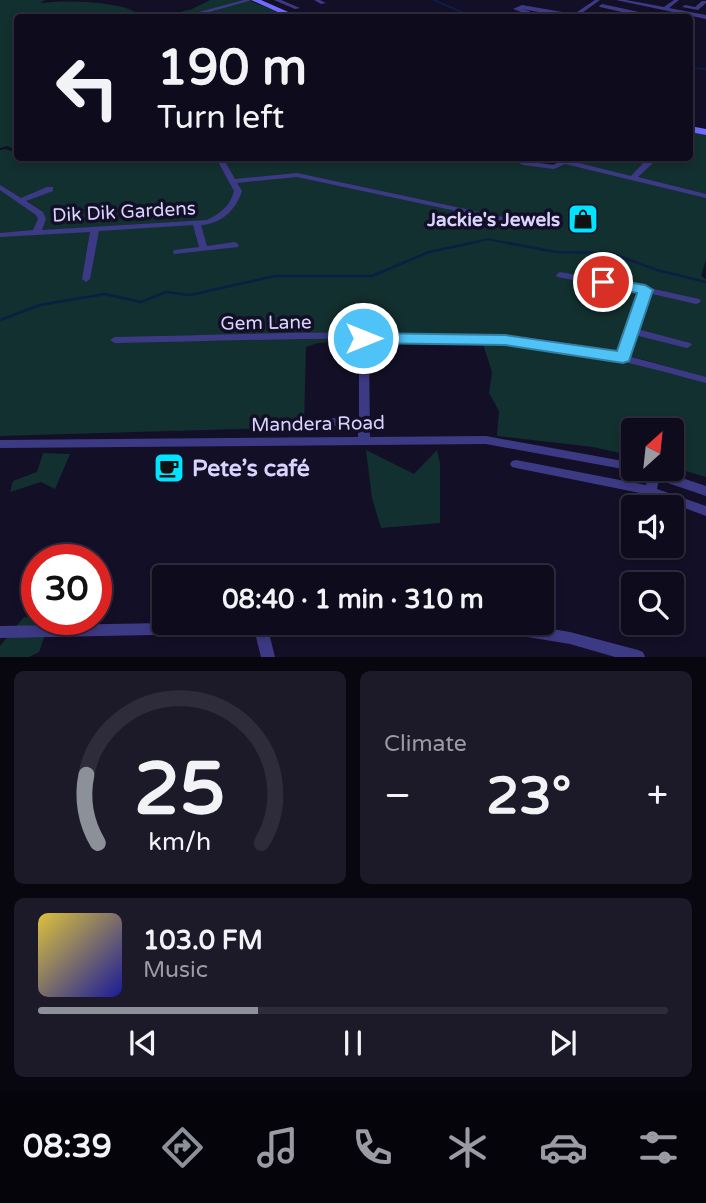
<!DOCTYPE html>
<meta charset="utf-8">
<style>
:root{--surface:#0e0b1c;--page:#1c1929;--text:#f1f3f6;--muted:#9b9ba3;--line:#2e2b3b;--accent:#8c9099}
body{margin:0;font-family:"Varela Round",sans-serif;background:var(--page);color:var(--text);height:100vh;display:flex;flex-direction:column;font-size:26px;white-space:nowrap}
*{box-sizing:border-box;margin:0}
p{font-size:23px;color:var(--muted)}
.icon{flex:none;width:38px;height:38px;fill:none;stroke:currentColor;stroke-width:2;stroke-linecap:round;stroke-linejoin:round}
.map{position:relative;height:657px;overflow:hidden}
.panel{display:flex;flex-direction:column;gap:14px;padding:14px;background:#08060f;flex:1}
.panel>*{flex:none}
.top-card{position:absolute;left:14px;top:14px;width:679px;height:147px;border-radius:7px;box-shadow:0 4px 10px #0003,0 0 0 2px var(--line);background:#0e0b1c;color:var(--text);overflow:hidden}
.needle{width:46px;rotate:27deg}
.tools{position:absolute;left:621px;top:418px;display:grid;gap:14px}
.tools a{display:grid;place-items:center;width:63px;height:63px;border-radius:7px;background:var(--surface);box-shadow:0 4px 10px #0003,0 0 0 2px var(--line);font-size:35px}
.speed{position:absolute;left:21px;top:544px;display:flex;gap:14px;font-size:35px;font-weight:700;text-align:center}
.speed>*{display:grid;place-content:center;width:91px;height:91px;border-radius:50%;background:var(--surface);box-shadow:0 4px 10px #0003,0 0 0 2px var(--line);line-height:1}
.speed .limit{border:10px solid #d22;background:#fff;color:#111}
.pin{position:absolute;display:grid;place-items:center;width:60px;height:60px;color:#fff;margin:-30px;border:4px solid #fff;border-radius:50%;box-shadow:0 2px 7px #0007}
.me{position:absolute;width:77px;margin:-38px;rotate:90deg;stroke-linejoin:round;filter:drop-shadow(0 0 5px #0008)}
.turn{display:flex;align-items:center;gap:24px;height:147px;padding:0 28px;font-size:32px}
.turn .icon{width:91px;height:91px;stroke-width:2.5}
.turn b{display:block;font-size:49px;line-height:60px}
.big{font-size:52px;font-weight:700;line-height:1.1}
.panel .tile{flex:1;display:flex;flex-direction:column;justify-content:center;gap:10px;min-width:0;padding:0 24px;border-radius:10px;background:var(--page)}
.panel .dial{align-items:center;gap:0}
.dial svg{height:182px;overflow:visible;fill:none;stroke:var(--line);stroke-width:7;stroke-linecap:round;text-anchor:middle}
.dial text{fill:var(--text);stroke:none}
.song{display:flex;align-items:center;gap:21px}
.cover{width:84px;height:84px;border-radius:10px;background:linear-gradient(135deg,hsl(50 70% 55%),hsl(240 70% 35%))}
.played{height:7px;border-radius:4px;background:linear-gradient(90deg,var(--accent) 35%,var(--line) 35%)}
.keys{display:flex;justify-content:space-around;direction:ltr}
.heat{display:flex;justify-content:space-between;align-items:center;font-size:38px;direction:ltr}
.panel .tiles{flex:1;display:grid;gap:14px;grid-template-columns:1fr 1fr}
.tile:last-child{grid-column:span 2}
.trip{position:absolute;left:152px;top:565px;width:402px;height:70px;border-radius:7px;background:var(--surface);box-shadow:0 4px 10px #0003,0 0 0 2px var(--line);font-weight:700;line-height:70px;text-align:center}
.tab-bar{display:flex;height:112px;justify-content:space-around;align-items:center;background:#06040b;color:var(--muted)}
.tab-bar .icon{width:49px;height:49px}
.tab-bar .selected{color:var(--accent)}
.tab-bar b{font-size:32px;color:var(--text)}
.map>svg:first-child{display:block}
.green{fill:#12302f}
.lines{fill:none;stroke-linecap:round;stroke-linejoin:round}
.stream-far1{stroke:#0a1f44;stroke-width:2}
.stream{stroke:#0a1f44;stroke-width:2.5}
.street{fill:#3d3a85;fill-rule:evenodd}
.secondary{fill:#6f6bff;fill-rule:evenodd}
.route{fill:#4fc3f7;stroke:#337fa1;stroke-width:2}
.labels{text-anchor:middle;stroke-width:7;stroke-linejoin:round;paint-order:stroke}
.street-label{font-size:19px;fill:#d9d4ff;stroke:#130f26}
.poi-label{font-size:19px;font-weight:bold;fill:#d9d4ff;stroke:#130f26;text-anchor:end}
.near-poi-label{font-size:23px;font-weight:bold;fill:#d9d4ff;stroke:#130f26;text-anchor:start}
</style>
<div class="map">
<svg width="706" height="657" viewBox="0 0 706 657">
<rect width="100%" height="100%" fill="#130f26"/>
<g class="green">
<path d="M 0,0 L 45,0 L 40,3 C 66,0 122,0 145,17 L 18,18 L 17,150 L 7,146 L 0,148 Z"/>
<polygon points="210,0 248,0 278,12 249,18 156,18 192,9"/>
<path d="M 690,131 L 706,135 L 706,260 L 701,276 L 706,279 L 706,378 C 635,356 559,335 485,335 C 429,335 373,340 318,343 L 306,347 L 304,427 L 0,436 L 0,150 L 6,149 L 17,153 L 18,158 L 29,158 L 42,163 L 69,158 L 518,158 C 536,161 561,170 577,158 L 690,158 Z"/>
<polygon points="496,343 622,360 706,382 706,477 672,467 672,430 634,430 633,456 593,447 497,436 499,411 489,393 492,372 483,344"/>
<polygon points="366,450 414,474 437,450 440,464 440,523 381,528 372,498"/>
<polygon points="43,453 70,454 55,489 41,482 10,492 13,481 37,472"/>
<polygon points="24,617 50,620 39,652 29,657 0,657 0,646"/>
</g>
<g class="lines">
<g class="stream-far1">
<polyline points="434,0 475,18"/>
<polyline points="690,68 706,69"/>
<polyline points="463,245 488,239 517,245"/>
</g>
<g class="stream">
<polyline points="508,243 556,252 611,253 657,270 706,282"/>
<polyline points="0,320 40,305 105,294 141,302 166,292 190,295 275,276 372,276 429,252 471,243"/>
</g>
<g class="street">
<polygon points="244,0 252,0 202,14 199,12"/>
<polygon points="274,0 281,0 300,8 295,9"/>
<polygon points="314,0 320,0 326,3 321,4"/>
<polygon points="595,0 600,0 575,18 521,9 529,11 530,12 527,14 513,9 522,5 574,14"/>
<polygon points="616,0 626,0 664,7 674,0 679,0 669,8 706,15 706,19"/>
<polygon points="702,1 706,1 706,3 698,10 682,7 685,5 695,7"/>
<polygon points="602,4 639,12 642,14 639,16 600,7 599,6"/>
<path d="M 216,158 L 223,158 L 235,179 L 297,173 L 527,222 L 532,222 L 544,215 L 548,217 L 537,226 L 527,226 L 297,177 L 237,183 L 242,191 C 236,210 221,224 201,225 L 207,246 L 235,242 L 239,245 L 238,247 L 174,254 L 173,252 L 174,250 L 199,247 L 193,225 L 99,231 L 90,279 L 86,282 L 82,279 L 90,232 L 0,237 L 0,233 L 33,230 L 38,219 L 36,215 L 0,190 L 0,185 L 21,198 L 47,187 L 53,187 L 53,191 L 26,201 L 43,212 L 46,219 L 42,230 L 207,220 C 221,213 230,206 234,191 Z"/>
<polygon points="566,158 574,158 571,161 631,176 648,158 654,158 654,162 638,177 706,194 706,198 565,164 554,169 523,165 519,163 523,161 553,165"/>
<path d="M 560,272 L 645,287 L 699,299 L 701,301 L 699,303 L 696,304 L 648,293 L 637,329 L 690,343 L 692,345 L 687,348 L 635,335 L 628,356 L 706,377 L 706,383 C 658,370 610,357 561,350 C 413,331 263,341 115,343 L 110,340 L 115,337 C 239,335 363,328 487,337 C 532,340 575,347 619,354 L 640,292 L 557,277 L 556,275 Z"/>
<polygon points="364,349 369,352 370,437 486,436 634,463 634,469 655,469 706,486 706,496 659,480 657,489 706,506 706,516 650,495 516,468 512,467 510,464 512,461 516,460 646,485 648,476 634,471 486,444 0,448 0,440 358,437 358,426 318,426 314,425 313,422 314,419 318,418 359,418 359,352"/>
<polygon points="164,623 516,623 570,632 638,650 643,652 645,657 615,657 570,644 515,635 436,630 269,633 275,657 261,657 255,633 0,638 0,626"/>
</g>
<g class="secondary">
<polygon points="251,0 261,0 302,18 291,18"/>
<polygon points="690,126 706,129 706,135 690,132"/>
</g>
</g>
<polygon class="route" points="603,278 645,285 653,290 629,361 623,363 505,345 363,343 355,338 363,333 505,335 617,351 637,293 598,285 595,282"/>
<defs>
<g id="shop-square" transform="scale(1.575)"><rect x="-9" y="-9" width="18" height="18" rx="4" fill="#00e5ff" stroke="#130f26"/><path d="M-5-2.5h2.3a2.7 3.5 0 0 1 5.4 0H5L5.5 6h-11ZM-1.5-2.5h3a1.5 2.3 0 0 0-3 0Z" fill="#111"/></g>
<g id="cafe-square" transform="scale(1.575)"><rect x="-9" y="-9" width="18" height="18" rx="4" fill="#00e5ff" stroke="#130f26"/><path d="M-5.5-4.5H6V0H3Q3 3.5 0 3.5H-2.5Q-5.5 3.5-5.5 0ZM3-3.2v2h1.7v-2ZM-6 4.5H4V6H-6Z" fill="#111"/></g>
</defs>
<g fill-rule="evenodd">
<use href="#shop-square" x="583" y="219"/>
<use href="#cafe-square" x="169" y="468"/>
</g>
<g class="labels">
<g class="street-label">
<text transform="translate(124 211) rotate(-3)" y="7">Dik Dik Gardens</text>
<text transform="translate(266 322) rotate(-1)" y="7">Gem Lane</text>
<text transform="translate(318 423) rotate(-1)" y="7">Mandera Road</text>
</g>
<g class="poi-label">
<text x="560" y="226">Jackie's Jewels</text>
</g>
<g class="near-poi-label">
<text x="192" y="476">Pete’s café</text>
</g>
</g>
</svg>
<div class="tools">
<a><svg class="needle" viewBox="-14 -14 28 28"><path d="M0-13l5 13h-10z" fill="#e53935"/><path d="M0 13l5-13h-10z" fill="#9b9ba3"/></svg></a>
<a><svg class="icon" aria-label="sound" viewBox="0 0 24 24"><path d="M4 9h4l5-4v14l-5-4H4zM17 9q2 3 0 6"/></svg></a>
<a><svg class="icon" aria-label="search" viewBox="0 0 24 24"><circle cx="10" cy="10" r="6"/><path d="M15 15l6 6"/></svg></a>
</div>
<div class="speed"><div class="limit">30</div></div>
<div class="pin" style="left:603px;top:282px;background:#d93025"><svg class="icon" aria-label="arrive" viewBox="0 0 24 24"><path d="M6 21V4h12l-3 4 3 4H6"/></svg></div>
<svg class="me" style="left:363px;top:338px" viewBox="-20 -20 40 40"><circle r="17" fill="#4fc3f7" stroke="#fff" stroke-width="3"/><path d="M0-11L8 9 0 5-8 9z" fill="#fff"/></svg>
<div class="trip">08:40 · 1 min · 310 m</div>
<div class="top-card">
<div class="turn"><svg class="icon" aria-label="left" viewBox="0 0 24 24"><path d="M17 20v-9H6M10 6l-5 5 5 5"/></svg><div><b>190 m</b>Turn left</div></div>
</div>
</div>
<section class="panel">
<div class="tiles">
<div class="tile dial"><svg viewBox="0 0 100 80">
<path d="M14 69A42 42 0 1 1 86 69"/>
<path d="M14 69A42 42 0 0 1 9 39" stroke="#8c9099"/>
<text x="50" y="56" font-size="32" font-weight="700">25</text>
<text x="50" y="72" font-size="11">km/h</text>
</svg></div>
<div class="tile"><p>Climate</p>
<div class="heat"><a>−</a><b class="big">23°</b><a>+</a></div>
</div>
<div class="tile">
<div class="song"><i class="cover"></i><div><b>103.0 FM</b><p>Music</p></div></div>
<div class="played"></div>
<div class="keys"><svg class="icon" aria-label="previous" viewBox="0 0 24 24"><path d="M18 5L8 12l10 7zM5 5v14"/></svg><svg class="icon" aria-label="pause" viewBox="0 0 24 24"><path d="M8 5v14M16 5v14"/></svg><svg class="icon" aria-label="next" viewBox="0 0 24 24"><path d="M6 5l10 7-10 7zM19 5v14"/></svg></div>
</div>
</div>
</section>
<nav class="tab-bar">
<b>08:39</b>
<svg class="icon selected" aria-label="directions" viewBox="0 0 24 24"><path d="M12 3l9 9-9 9-9-9zM9 14v-3h6M13 9l2 2-2 2"/></svg>
<svg class="icon" aria-label="music" viewBox="0 0 24 24"><path d="M9 18V5l10-2v13"/><circle cx="6" cy="18" r="3"/><circle cx="16" cy="16" r="3"/></svg>
<svg class="icon" aria-label="phone" viewBox="0 0 24 24"><path d="M5 4h4l2 5-3 2q2 4 5 5l2-3 5 2v4C11 20 4 13 5 4z"/></svg>
<svg class="icon" aria-label="climate" viewBox="0 0 24 24"><path d="M12 3v18M4 7l16 10M4 17L20 7"/></svg>
<svg class="icon" aria-label="car" viewBox="0 0 24 24"><path d="M5 17H2v-5l4-1 3-4h7l3 4 3 1v5h-3M9 17h6M6 11h13"/><circle cx="7" cy="17" r="2"/><circle cx="17" cy="17" r="2"/></svg>
<svg class="icon" aria-label="filters" viewBox="0 0 24 24"><path d="M4 7h16M4 17h16"/><circle cx="9" cy="7" r="2"/><circle cx="15" cy="17" r="2"/></svg>
</nav>
